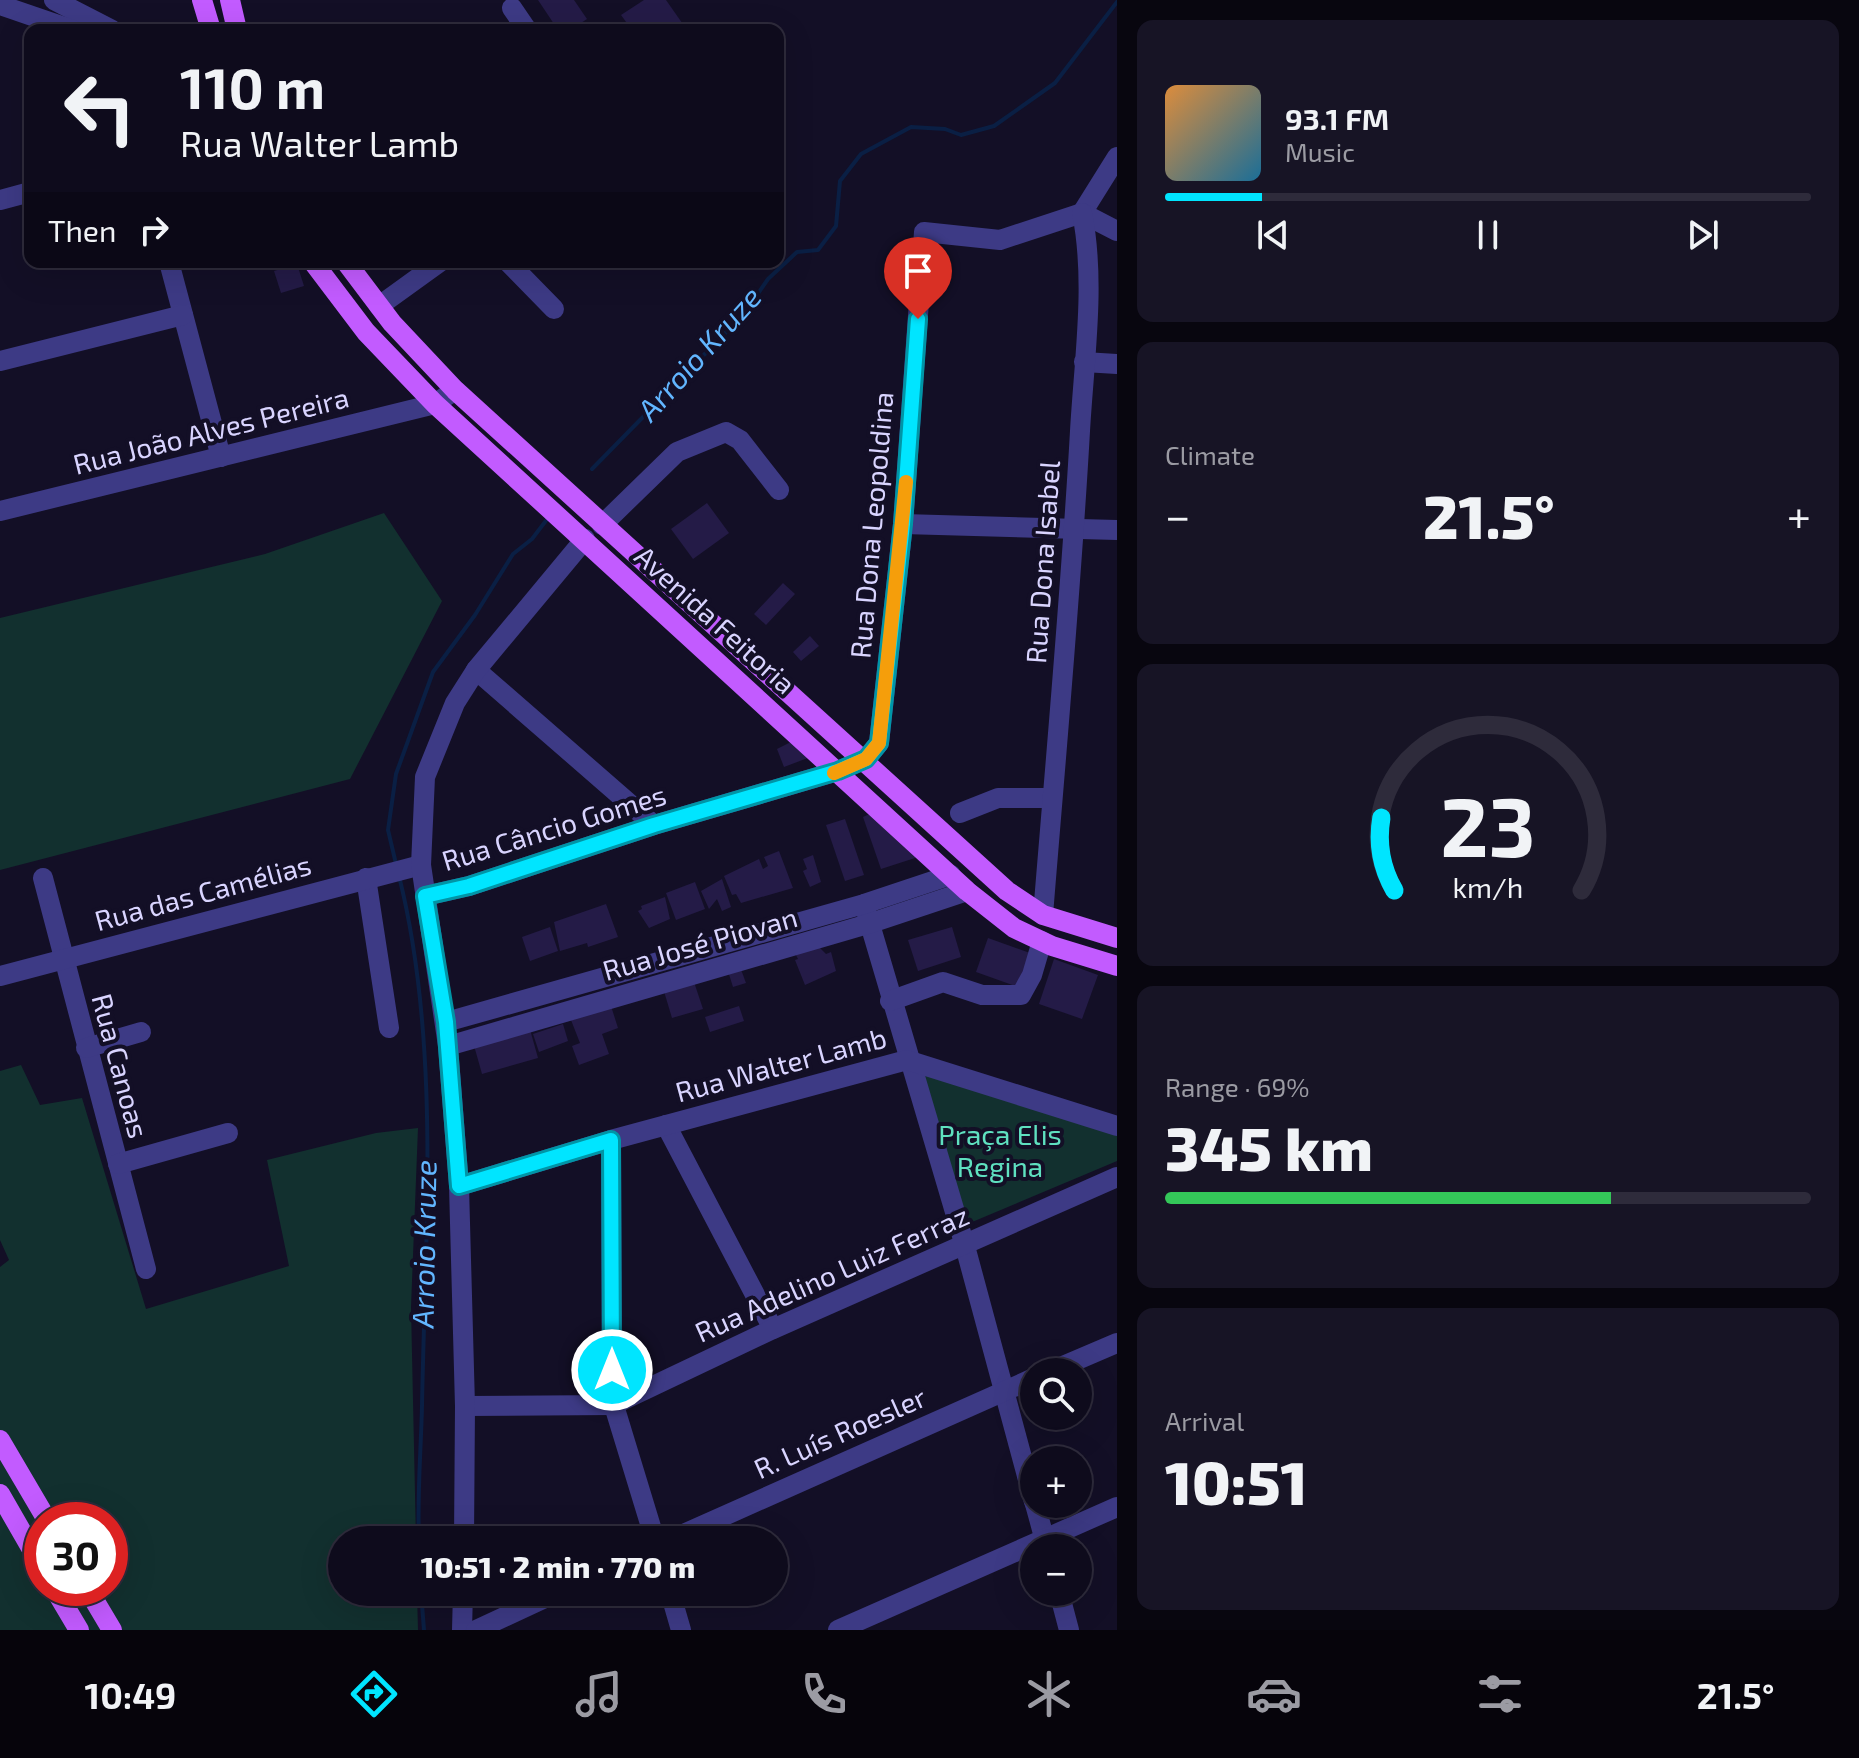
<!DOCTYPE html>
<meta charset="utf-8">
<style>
:root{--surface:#0e0b1c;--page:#171425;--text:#f1f3f6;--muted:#9b9ba3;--line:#2e2b3b;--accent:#00e5ff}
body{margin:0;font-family:"Exo 2",sans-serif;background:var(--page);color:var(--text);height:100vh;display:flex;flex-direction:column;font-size:30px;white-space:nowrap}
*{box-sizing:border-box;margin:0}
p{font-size:26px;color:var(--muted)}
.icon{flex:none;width:44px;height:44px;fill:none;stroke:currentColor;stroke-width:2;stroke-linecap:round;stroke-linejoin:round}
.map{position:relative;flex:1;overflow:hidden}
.side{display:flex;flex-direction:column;gap:20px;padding:20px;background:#08060f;width:742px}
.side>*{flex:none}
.top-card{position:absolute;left:24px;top:24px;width:760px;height:244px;border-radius:16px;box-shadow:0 8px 32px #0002,0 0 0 2px var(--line);background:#0e0b1c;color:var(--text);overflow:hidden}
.fabs{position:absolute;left:1020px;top:1358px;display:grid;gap:16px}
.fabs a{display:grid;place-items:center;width:72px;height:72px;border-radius:50%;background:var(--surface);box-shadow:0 8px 32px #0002,0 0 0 2px var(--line);font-size:40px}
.speed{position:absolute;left:24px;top:1502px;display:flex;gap:16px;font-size:40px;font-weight:700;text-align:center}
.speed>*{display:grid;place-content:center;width:104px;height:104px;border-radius:50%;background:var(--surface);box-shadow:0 8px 32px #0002,0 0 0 2px var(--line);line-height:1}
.speed .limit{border:12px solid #d22;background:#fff;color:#111}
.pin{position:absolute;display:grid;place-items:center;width:68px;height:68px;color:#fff;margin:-82px -34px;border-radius:50% 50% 50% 0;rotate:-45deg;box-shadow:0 0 8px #0007}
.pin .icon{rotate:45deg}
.me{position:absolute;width:88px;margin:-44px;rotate:0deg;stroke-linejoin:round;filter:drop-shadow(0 0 6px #0008)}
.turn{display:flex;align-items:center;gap:28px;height:168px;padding:0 24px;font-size:36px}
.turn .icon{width:104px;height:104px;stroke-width:2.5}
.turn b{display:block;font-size:56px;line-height:68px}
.then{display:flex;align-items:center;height:76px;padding:0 24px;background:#0003;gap:16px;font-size:30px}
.big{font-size:60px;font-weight:800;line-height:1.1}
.side .widget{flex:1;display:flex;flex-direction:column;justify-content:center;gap:12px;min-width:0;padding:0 28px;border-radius:16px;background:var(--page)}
.side .dial{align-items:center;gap:0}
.dial svg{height:208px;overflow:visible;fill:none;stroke:var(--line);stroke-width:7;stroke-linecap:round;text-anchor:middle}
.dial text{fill:var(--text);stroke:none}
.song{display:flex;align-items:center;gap:24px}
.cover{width:96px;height:96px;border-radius:12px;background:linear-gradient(135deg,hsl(30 70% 55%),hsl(200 70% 35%))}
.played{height:8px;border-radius:4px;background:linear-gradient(90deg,var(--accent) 15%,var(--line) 15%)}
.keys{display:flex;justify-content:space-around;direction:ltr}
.heat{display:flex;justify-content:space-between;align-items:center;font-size:44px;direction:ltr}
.charge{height:12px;border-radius:6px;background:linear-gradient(90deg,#34c759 69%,var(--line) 0)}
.trip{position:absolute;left:328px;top:1526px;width:460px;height:80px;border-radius:40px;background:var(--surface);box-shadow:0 8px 32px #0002,0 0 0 2px var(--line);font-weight:800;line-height:80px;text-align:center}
.tab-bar{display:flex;height:128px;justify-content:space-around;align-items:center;background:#06040b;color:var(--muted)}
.tab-bar .icon{width:56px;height:56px}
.tab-bar .on{color:var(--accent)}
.tab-bar b{font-size:36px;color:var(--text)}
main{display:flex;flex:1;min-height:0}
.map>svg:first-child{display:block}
.green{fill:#12302f;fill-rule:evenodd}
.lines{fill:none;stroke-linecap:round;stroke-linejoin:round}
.stream{stroke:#0a1f44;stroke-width:4}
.building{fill:#241b47}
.minor{stroke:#3d3a85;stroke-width:20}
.major{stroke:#c25bff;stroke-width:20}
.route-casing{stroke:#0095a6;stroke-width:20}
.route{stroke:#00e5ff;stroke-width:14}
.slow{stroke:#f59e0b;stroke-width:14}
.labels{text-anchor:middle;stroke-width:8;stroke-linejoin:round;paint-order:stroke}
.street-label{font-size:28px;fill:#d9d4ff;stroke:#130f26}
.park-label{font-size:28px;fill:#5fe0c0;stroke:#130f26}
.water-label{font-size:30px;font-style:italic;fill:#62b6ff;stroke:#130f26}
</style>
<main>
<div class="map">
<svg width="1117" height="1630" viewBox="0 0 1117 1630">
<rect width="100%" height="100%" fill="#130f26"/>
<g class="green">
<polygon points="384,513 442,601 350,779 0,870 0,618 265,554"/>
<path d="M 21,1065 L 40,1105 L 82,1098 L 146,1309 L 289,1266 L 267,1160 L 376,1133 L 418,1128 L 411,1307 L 416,1540 L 342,1540 L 342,1592 L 417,1592 L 418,1630 L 0,1630 L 0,1267 L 9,1260 L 0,1240 L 0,1071 ZM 42,1520 L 110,1520 L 110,1588 L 42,1588 Z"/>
<polygon points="918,1067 1117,1133 1117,1161 965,1225"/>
</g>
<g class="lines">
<g class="stream">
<polyline points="592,469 744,314 768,279 797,252 818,250 836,226 840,181 861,154 911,127 945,129 961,135 994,126 1055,83 1117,2"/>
<polyline points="396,864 388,830 396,774 433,672 475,615 513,554 532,539 548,518"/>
<path d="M 399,876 C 441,1044 425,1234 422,1406 C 421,1450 417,1495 419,1540"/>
<polyline points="421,1592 424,1630"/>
</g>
</g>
<g class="building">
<polygon points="538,0 574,0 587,19 570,30 558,30"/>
<polygon points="644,0 666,0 687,30 632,30 621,15"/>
<polygon points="297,264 304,286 281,293 274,271"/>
<polygon points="707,503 729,533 693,559 671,529"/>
<polygon points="783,583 795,594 766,625 754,614"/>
<polygon points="810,636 819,646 801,661 793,652"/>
<polygon points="795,740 813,756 784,767 777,749"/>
<polygon points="876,811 918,850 915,858 881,869 863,817"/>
<polygon points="845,819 864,875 845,881 826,825"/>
<polygon points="779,851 793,888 741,903 736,894 732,895 724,876 759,859 763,869 768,866 764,857"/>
<polygon points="813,855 821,882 810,887 803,871 807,869 803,859"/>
<polygon points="722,879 731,907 722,911 717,899 709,909 701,891"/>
<polygon points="695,882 705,909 676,920 666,893"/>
<polygon points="665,897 670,919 649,928 638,911 642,909 641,906"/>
<polygon points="606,904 618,937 588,947 587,943 560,951 554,922"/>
<polygon points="550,927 558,951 530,961 522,937"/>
<polygon points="952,927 961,957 918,971 908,940"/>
<polygon points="988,938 1030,953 1018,987 976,972"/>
<polygon points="818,946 826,954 831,952 836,971 805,985 795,960 798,959 796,955"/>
<polygon points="1054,959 1098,975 1082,1019 1039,1004"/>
<polygon points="739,964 746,983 733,987 727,968"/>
<polygon points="693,979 703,1009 672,1018 663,988"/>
<polygon points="611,1006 618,1028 602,1034 609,1054 579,1065 572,1046 580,1043 571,1020"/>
<polygon points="739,1006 744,1021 710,1032 705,1017"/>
<polygon points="563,1024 568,1041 539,1052 533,1034"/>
<polygon points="529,1026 538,1058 482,1074 473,1042"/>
</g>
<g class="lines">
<g class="minor">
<polyline points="54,0 112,30"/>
<polyline points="0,5 73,30"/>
<polyline points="512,8 527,30"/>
<polyline points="0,200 30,192"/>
<polyline points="1082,213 1117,157"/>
<polyline points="1082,213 1117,231"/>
<polyline points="169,262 221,457"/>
<polyline points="508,262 554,309"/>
<polyline points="379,306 440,262"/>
<polyline points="0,361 183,315"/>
<polyline points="1084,362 1117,364"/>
<polyline points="0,511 435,404 455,390"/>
<polyline points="903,524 1117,530"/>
<polyline points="602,525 677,452 726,432 740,440 779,490"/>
<polyline points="476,670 654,825"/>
<polyline points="960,813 998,798 1052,798"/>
<polyline points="43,878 146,1269"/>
<polyline points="366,878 389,1028"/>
<polyline points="425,896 469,886 654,825 838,771 866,759 879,743 903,524 924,232 1000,240 1082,213"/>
<polyline points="864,904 965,1246 1034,1502"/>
<path d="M 1043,915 C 1056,754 1071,592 1080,431 C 1084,360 1096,282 1082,213"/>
<polyline points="0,976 421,865"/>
<polyline points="890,1001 943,982 982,995 1021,995 1032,975 1042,941"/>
<polyline points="446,1022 864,904 951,875"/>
<polyline points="448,1046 868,924 967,891"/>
<polyline points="86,1048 141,1032"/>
<polyline points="666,1125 773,1329"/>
<polyline points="611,1140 612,1399 655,1540"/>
<polyline points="118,1164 228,1133"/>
<polyline points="459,1186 611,1140 907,1060 1117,1126"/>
<polyline points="1049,1372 1117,1343"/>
<polyline points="465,1406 613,1405 773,1329 1117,1177"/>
<polyline points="1035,1504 1047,1548"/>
<polyline points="464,1540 465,1406 459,1186 448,1046 421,865 425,777 455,703 476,670 585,539"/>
<polyline points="670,1540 1034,1378"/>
<polyline points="670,1592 681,1630"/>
<polyline points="1059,1592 1069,1630"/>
<polyline points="462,1630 463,1592"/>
<polyline points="476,1630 558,1592"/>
<polyline points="838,1630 1117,1507"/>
</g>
<g class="major">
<polyline points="202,0 211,30"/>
<polyline points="230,0 237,30"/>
<polyline points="313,262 366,332 435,404 967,891 1014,928 1052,946 1117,966"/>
<polyline points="346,262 392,323 455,390 1007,891 1043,915 1117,938"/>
<polyline points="0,1440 47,1520"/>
<polyline points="0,1494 42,1567"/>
<polyline points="54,1588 79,1630"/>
<polyline points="87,1588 112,1630"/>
</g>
</g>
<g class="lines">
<g class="route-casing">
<polyline id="route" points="612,1370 611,1140 459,1186 446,1022 425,896 469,886 654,825 838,771 866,759 879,743 903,524 918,319"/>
</g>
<use href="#route" class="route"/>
<polyline class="slow" points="834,773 866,759 879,743 906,482"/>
</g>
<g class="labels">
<g class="street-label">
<text transform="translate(211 431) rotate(-14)" y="10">Rua João Alves Pereira</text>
<text transform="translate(872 525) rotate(-85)" y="10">Rua Dona Leopoldina</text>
<text transform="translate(1043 562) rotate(-86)" y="10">Rua Dona Isabel</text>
<text transform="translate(715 620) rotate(42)" y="10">Avenida Feitoria</text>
<text transform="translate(554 828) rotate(-17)" y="10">Rua Câncio Gomes</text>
<text transform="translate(203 893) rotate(-15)" y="10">Rua das Camélias</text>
<text transform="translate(700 944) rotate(-16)" y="10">Rua José Piovan</text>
<text transform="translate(781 1065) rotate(-15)" y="10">Rua Walter Lamb</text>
<text transform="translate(120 1066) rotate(75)" y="10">Rua Canoas</text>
<text transform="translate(832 1274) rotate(-24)" y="10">Rua Adelino Luiz Ferraz</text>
<text transform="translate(840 1433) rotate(-24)" y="10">R. Luís Roesler</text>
</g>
<g class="park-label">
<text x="1000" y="1145">Praça Elis<tspan x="1000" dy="32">Regina</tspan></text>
</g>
<g class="water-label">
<text transform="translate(700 354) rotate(-48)" y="10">Arroio Kruze</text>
<text transform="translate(425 1244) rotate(-89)" y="10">Arroio Kruze</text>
</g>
</g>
</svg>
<div class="fabs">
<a><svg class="icon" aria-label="search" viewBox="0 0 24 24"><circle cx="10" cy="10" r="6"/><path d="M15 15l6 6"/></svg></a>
<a>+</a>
<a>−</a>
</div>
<div class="speed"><div class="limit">30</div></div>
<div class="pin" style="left:918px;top:319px;background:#d93025"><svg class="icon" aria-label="arrive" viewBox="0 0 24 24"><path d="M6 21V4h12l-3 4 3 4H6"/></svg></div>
<svg class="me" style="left:612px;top:1370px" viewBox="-20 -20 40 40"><circle r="17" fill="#00e5ff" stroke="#fff" stroke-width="3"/><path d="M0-11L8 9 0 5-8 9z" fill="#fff"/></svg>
<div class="trip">10:51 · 2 min · 770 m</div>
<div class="top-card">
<div class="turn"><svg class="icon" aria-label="left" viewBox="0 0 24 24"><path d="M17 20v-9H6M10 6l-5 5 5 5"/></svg><div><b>110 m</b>Rua Walter Lamb</div></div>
<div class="then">Then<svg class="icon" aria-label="right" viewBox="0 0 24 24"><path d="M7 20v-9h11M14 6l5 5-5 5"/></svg></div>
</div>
</div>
<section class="side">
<div class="widget">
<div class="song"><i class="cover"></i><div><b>93.1 FM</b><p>Music</p></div></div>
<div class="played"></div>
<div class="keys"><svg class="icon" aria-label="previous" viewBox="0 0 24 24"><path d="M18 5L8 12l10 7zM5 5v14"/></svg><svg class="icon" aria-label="pause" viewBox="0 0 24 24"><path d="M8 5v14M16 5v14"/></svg><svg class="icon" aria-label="next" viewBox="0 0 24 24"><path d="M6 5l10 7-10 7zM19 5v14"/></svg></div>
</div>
<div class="widget"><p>Climate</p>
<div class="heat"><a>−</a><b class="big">21.5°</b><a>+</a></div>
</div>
<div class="widget dial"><svg viewBox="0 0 100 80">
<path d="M14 69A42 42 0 1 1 86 69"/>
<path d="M14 69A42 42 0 0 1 9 41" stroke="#00e5ff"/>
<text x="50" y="56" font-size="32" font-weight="700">23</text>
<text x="50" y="72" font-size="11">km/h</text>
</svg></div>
<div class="widget"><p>Range · 69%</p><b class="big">345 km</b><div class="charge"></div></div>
<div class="widget"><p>Arrival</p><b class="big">10:51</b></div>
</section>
</main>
<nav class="tab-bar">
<b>10:49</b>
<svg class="icon on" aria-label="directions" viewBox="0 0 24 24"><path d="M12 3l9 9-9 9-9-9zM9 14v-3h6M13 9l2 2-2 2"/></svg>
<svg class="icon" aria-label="music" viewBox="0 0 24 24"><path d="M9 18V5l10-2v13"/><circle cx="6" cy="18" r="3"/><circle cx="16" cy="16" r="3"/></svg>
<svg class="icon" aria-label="phone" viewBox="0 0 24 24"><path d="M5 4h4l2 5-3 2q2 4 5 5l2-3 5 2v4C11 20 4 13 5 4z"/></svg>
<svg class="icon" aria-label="climate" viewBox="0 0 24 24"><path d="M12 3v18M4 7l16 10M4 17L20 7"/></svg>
<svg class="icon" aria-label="car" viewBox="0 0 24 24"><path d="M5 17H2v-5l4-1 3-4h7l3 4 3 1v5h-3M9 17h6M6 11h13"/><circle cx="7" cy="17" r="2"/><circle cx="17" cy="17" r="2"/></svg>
<svg class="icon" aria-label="filters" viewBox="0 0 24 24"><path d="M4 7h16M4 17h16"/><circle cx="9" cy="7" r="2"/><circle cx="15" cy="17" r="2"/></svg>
<b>21.5°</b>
</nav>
